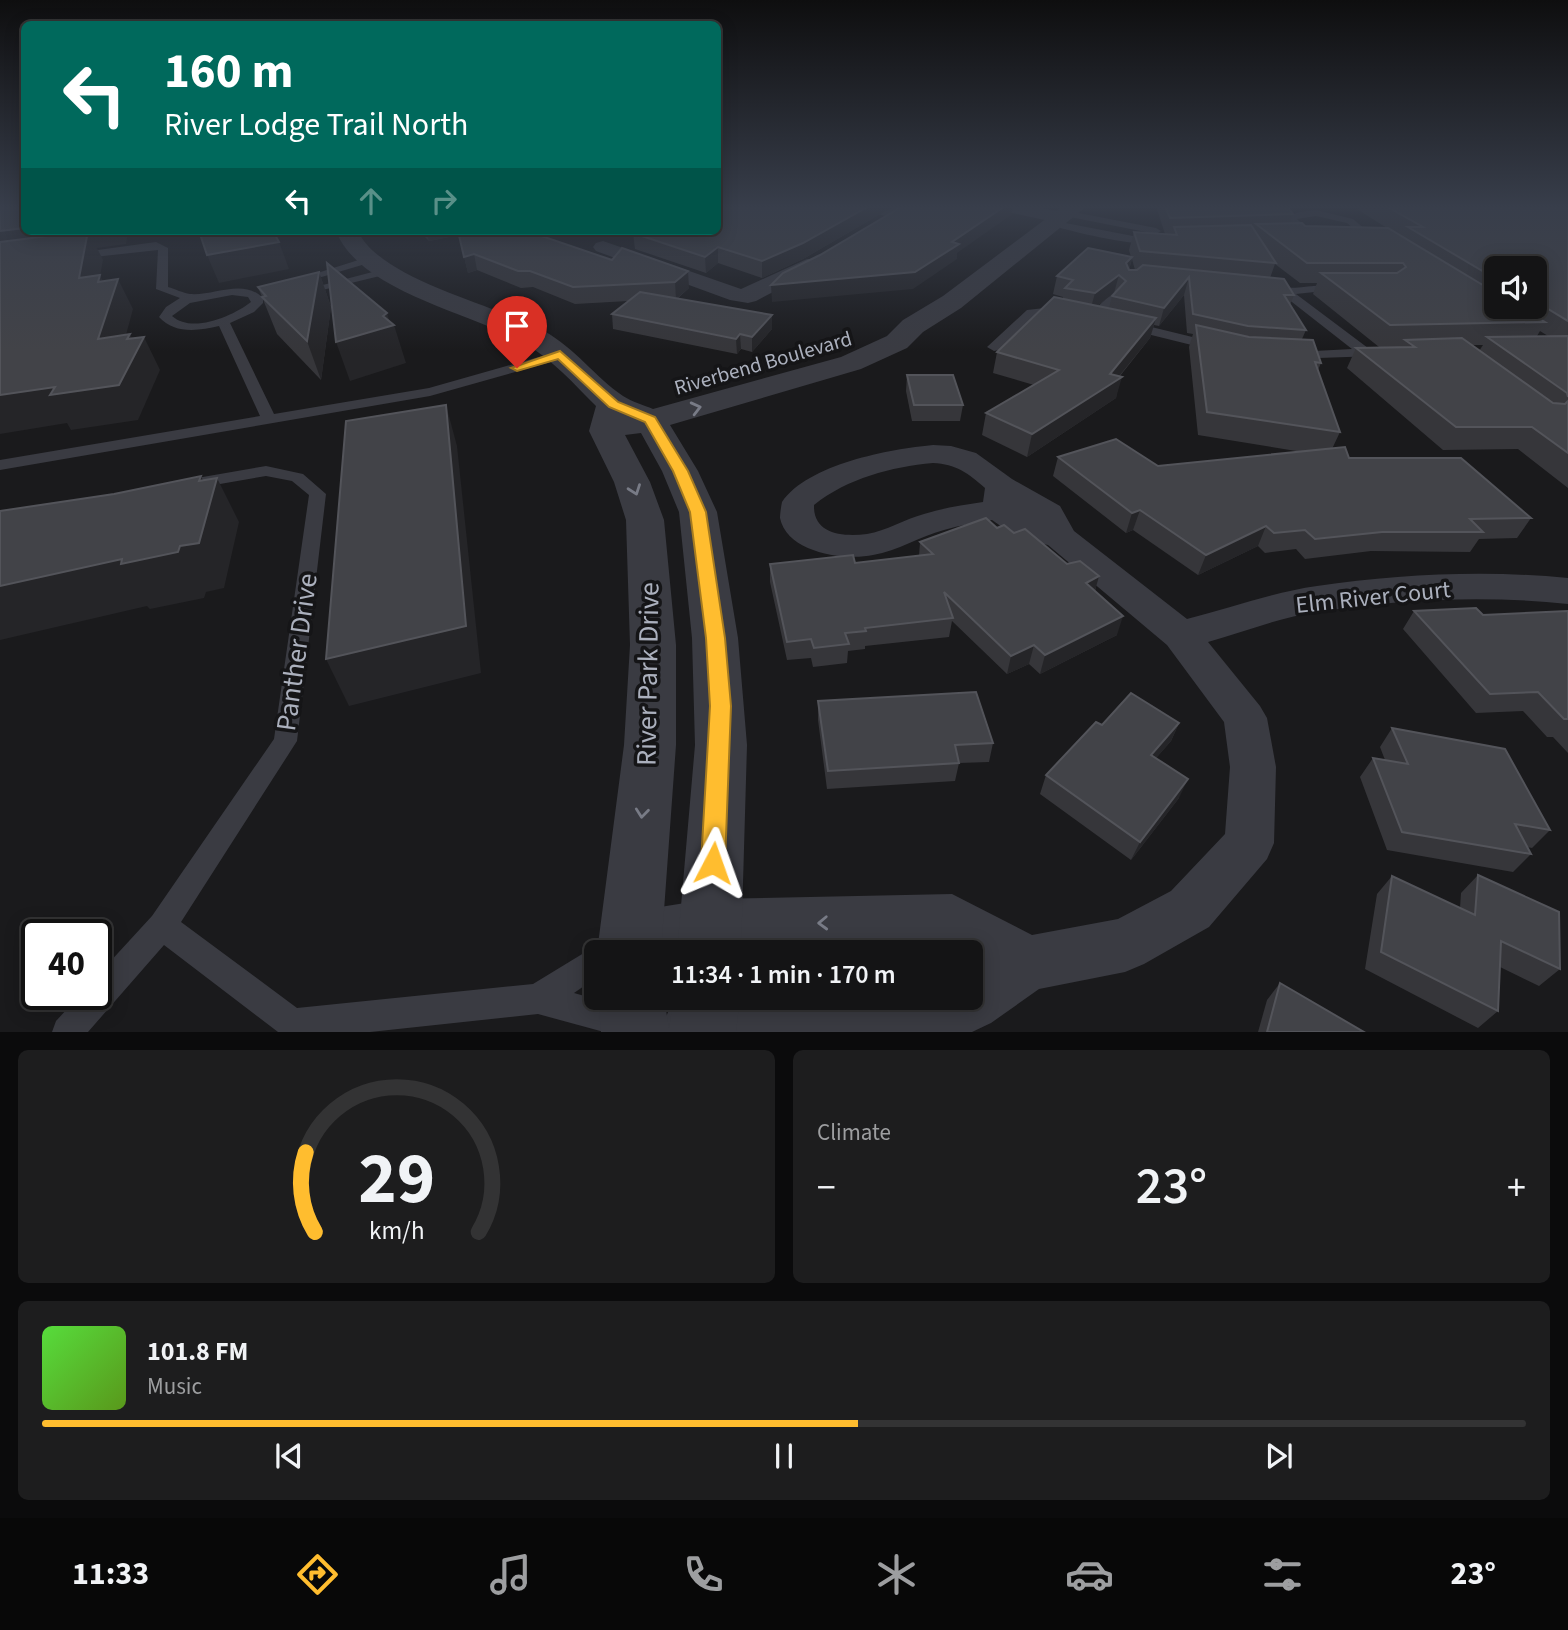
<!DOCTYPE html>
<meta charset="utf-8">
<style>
:root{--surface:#141415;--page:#1d1d1e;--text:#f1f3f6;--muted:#9d9ea0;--line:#333334;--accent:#ffbd2f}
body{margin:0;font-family:"Source Sans 3",sans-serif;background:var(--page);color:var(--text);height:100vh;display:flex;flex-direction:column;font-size:26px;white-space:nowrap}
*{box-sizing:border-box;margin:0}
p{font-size:23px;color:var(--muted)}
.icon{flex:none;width:38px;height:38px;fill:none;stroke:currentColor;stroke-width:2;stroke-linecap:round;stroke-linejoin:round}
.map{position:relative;height:1032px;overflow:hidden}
.side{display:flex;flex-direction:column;gap:18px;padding:18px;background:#0b0b0c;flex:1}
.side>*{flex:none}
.guide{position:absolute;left:21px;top:21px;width:700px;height:214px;border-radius:10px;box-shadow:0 4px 18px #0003,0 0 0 2px var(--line);background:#00695c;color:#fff;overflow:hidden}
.buttons{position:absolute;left:1484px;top:256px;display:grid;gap:14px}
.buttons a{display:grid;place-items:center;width:63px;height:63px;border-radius:10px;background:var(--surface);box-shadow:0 4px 18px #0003,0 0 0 2px var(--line);font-size:35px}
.speed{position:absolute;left:21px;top:919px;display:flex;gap:14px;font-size:35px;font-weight:700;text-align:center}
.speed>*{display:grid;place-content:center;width:91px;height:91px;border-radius:50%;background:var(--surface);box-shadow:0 4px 18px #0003,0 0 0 2px var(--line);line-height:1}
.speed .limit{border:4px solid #111;border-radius:10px;background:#fff;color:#111}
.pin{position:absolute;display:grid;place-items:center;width:60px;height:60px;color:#fff;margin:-72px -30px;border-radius:50% 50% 50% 0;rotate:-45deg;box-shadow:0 0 7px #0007}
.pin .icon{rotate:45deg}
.me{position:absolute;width:77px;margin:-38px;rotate:4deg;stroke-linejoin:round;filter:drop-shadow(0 0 5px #0008)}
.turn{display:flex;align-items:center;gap:24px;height:147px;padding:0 28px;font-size:32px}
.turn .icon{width:91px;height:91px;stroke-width:2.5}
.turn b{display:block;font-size:49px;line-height:60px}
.lanes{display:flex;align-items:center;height:66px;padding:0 28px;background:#0003;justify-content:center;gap:35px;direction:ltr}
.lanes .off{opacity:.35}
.big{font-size:52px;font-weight:600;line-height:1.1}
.side .card{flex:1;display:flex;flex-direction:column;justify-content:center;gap:10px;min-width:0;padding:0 24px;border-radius:10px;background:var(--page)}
.side .dial{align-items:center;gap:0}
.dial svg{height:182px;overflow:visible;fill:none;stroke:var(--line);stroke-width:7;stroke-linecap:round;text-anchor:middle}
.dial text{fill:var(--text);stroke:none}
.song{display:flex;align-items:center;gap:21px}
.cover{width:84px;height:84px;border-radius:10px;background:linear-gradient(135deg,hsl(110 70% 55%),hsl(90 70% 35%))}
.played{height:7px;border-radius:4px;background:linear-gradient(90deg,var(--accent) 55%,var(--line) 55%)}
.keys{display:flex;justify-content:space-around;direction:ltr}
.heat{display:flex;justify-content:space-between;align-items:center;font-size:38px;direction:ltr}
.side .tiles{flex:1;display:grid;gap:18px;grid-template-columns:1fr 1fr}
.card:last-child{grid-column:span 2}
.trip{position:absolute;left:584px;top:940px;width:399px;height:70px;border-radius:10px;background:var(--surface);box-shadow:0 4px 18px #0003,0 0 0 2px var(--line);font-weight:600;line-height:70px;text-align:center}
.tabs{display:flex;height:112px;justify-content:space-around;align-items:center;background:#080808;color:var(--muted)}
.tabs .icon{width:49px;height:49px}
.tabs .selected{color:var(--accent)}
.tabs b{font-size:32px;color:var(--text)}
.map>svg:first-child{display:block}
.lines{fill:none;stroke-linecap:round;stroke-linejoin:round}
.service{fill:#3a3b42;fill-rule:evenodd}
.minor{fill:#3a3b42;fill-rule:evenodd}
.tertiary{fill:#3a3b42;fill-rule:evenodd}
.wall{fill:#36363a;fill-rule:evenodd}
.shaded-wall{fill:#252528}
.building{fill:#424348;stroke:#53545a;stroke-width:2}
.oneway{stroke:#787b86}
.route{fill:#ffbd2f;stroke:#a67b1f;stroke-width:2}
.labels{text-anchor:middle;stroke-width:7;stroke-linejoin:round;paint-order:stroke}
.far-street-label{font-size:21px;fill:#abb0bd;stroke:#151517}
.street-label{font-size:24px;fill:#abb0bd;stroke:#151517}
.near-street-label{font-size:28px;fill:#abb0bd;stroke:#151517}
</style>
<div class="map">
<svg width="1568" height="1032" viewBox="0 0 1568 1032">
<rect width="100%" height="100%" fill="#1a1a1c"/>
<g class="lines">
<g class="service">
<path d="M 1316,210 L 1353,219 L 1366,230 C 1344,247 1302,240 1286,218 L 1299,212 ZM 1316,216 L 1347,223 L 1354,229 C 1335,235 1311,234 1297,219 Z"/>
<polygon points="1068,211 1156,228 1161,231 1156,234 1065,216 1063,214"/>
<path d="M 1055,221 L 1133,236 L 1156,237 L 1161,240 C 1145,251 1073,231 1052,226 L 1052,222 Z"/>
<path d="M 156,242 L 168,248 L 168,287 C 175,289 183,293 190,294 C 214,296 243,278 263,298 L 263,303 L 254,312 L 230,323 L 274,414 L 429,388 L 560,351 L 567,355 L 565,358 L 430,396 L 0,470 L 0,460 L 260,416 L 219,326 C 198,331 174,334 159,317 L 166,307 L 180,298 L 156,289 L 158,250 L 76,259 L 71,256 L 76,253 ZM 232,295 L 248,297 L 251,302 C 233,316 192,334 172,316 L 190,303 Z"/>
<polygon points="368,257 372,258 372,262 298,284 292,281"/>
<polygon points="384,269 388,270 388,274 302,295 296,292"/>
<path d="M 1338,284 L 1344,287 L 1342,289 L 1296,294 L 1368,348 L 1376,348 L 1383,352 L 1376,356 L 1290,359 L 1288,356 L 1295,352 L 1352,349 L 1283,295 L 1267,289 L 1273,286 C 1293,291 1317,284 1338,284 Z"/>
<polygon points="1109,296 1119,299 1099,319 1091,319 1091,313"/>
<polygon points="1062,306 1066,307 1066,313 1035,316 999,350 994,351 987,347 1027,310"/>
<polygon points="1131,322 1217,343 1219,346 1212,350 1127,329 1125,326"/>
<polygon points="266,466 303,474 326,494 297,741 181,922 297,1008 533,984 597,945 608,952 597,952 597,977 574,993 634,1010 638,1021 634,1032 604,1032 538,1014 370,1032 278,1032 164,945 88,1032 52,1032 56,1021 81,994 96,994 96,977 152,916 274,739 309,495 292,481 266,476 197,488 189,483 197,478"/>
</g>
<g class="minor">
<polygon points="856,206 890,206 906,210 909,214 900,219 859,210"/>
<polygon points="996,206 1033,206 1070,214 1072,218 1063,224 999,210"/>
<polygon points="603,241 741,289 807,259 821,259 824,263 821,267 756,301 748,303 730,300 596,251 593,247 596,243"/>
<path d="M 933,445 L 951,446 L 976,453 L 1012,479 L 1060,506 L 1074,531 L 1187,619 C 1230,608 1274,592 1317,586 C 1399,574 1486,570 1568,578 L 1568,604 C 1486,595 1399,599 1317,612 C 1281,617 1244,632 1208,642 L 1260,706 L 1267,718 L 1276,767 L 1274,843 L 1267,859 L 1209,927 L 1144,964 L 1125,972 L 1039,989 L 991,1023 L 972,1032 L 670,1032 L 665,1020 L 673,999 L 678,998 L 971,998 L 971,969 L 977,965 L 971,961 L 971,952 L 956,952 L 947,947 L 607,952 L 602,939 L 610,920 L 629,912 L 710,899 L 952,894 L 1032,935 L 1118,919 L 1171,891 L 1225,834 L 1230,767 L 1224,722 L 1167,645 L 1048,545 L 1018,538 L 992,520 C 976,523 960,525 944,530 C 920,536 898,551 873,555 C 845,561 787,553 780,518 C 780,514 781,507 782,502 C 808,464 890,449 933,445 ZM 933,463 C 956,464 968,473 985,488 L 983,502 C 963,505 943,508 924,514 C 905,519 886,531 867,534 C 842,537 813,534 814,505 C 848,478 891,467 933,463 Z"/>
</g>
<g class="tertiary">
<path d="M 1063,206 L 1087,206 L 961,308 L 923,332 L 907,348 L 861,369 L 670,425 L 698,471 L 717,512 L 738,638 L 747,745 L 741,952 L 677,952 L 695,745 L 692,638 L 679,512 L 662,471 L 641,433 L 625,435 L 650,482 L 664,520 L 676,645 L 676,745 L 661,952 L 597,952 L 624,745 L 630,645 L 626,520 L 614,482 L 589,431 L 596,406 C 574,384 552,359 524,343 C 470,312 360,292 336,231 L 358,231 C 380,280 497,305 544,331 C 575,348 595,377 623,396 C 632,402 644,405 653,409 L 841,357 L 887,336 L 903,320 L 943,296 Z"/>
<polygon points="598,998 664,998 669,1028 674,998 740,998 736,1032 601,1032"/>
</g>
</g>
<g class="wall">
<polygon points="718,206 894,206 803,259 762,278 718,263 706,273 635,249 633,233"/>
<path d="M 1156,206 L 1287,206 L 1293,214 L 1290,223 L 1305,226 L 1387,228 L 1360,211 L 1354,206 L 1568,206 L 1568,488 L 1518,449 L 1443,450 L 1347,368 L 1356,348 L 1379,347 L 1313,294 L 1317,283 L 1300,283 L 1275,264 L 1270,278 L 1294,295 L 1290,305 L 1306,330 L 1302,339 L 1321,363 L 1318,370 L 1340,432 L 1332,449 L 1349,458 L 1531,518 L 1517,538 L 1479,539 L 1470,552 L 1371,551 L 1305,559 L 1296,549 L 1265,553 L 1258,546 L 1198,575 L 1133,530 L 1126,533 L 1053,476 L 1058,457 L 1158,466 L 1302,452 L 1198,435 L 1189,347 L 1193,334 L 1187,333 L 1184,295 L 1159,326 L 1154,325 L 1150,338 L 1120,376 L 1116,398 L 1027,457 L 982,435 L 986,413 L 1034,385 L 993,373 L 997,352 L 1063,299 L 1063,297 L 1053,294 L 1057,276 L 1131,257 L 1129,250 L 1134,232 L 1165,234 ZM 1132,259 L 1135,270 L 1129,270 ZM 1496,268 L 1535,268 L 1535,306 L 1496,306 ZM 1114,293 L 1112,296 L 1109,308 L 1097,306 ZM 1540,331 L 1548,336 L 1537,336 ZM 1471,345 L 1483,345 L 1479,351 Z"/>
<polygon points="419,231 527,231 612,260 622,248 689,288 677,299 772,329 752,352 741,349 737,354 613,329 612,314 628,301 575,304 533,287 521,288 477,270 468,273 459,235 429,241"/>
<polygon points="319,272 331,307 321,380 277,334 258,287"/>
<polygon points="907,375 963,405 960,421 912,421 906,391"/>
<polygon points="997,528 1014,533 1067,564 1099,576 1095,591 1117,635 1040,674 1029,664 1007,674 952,621 949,637 865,646 865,649 848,651 847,663 813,667 811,658 787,660 770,582 770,564 855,563 919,556 920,542"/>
<polygon points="1414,611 1483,615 1568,611 1568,753 1553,737 1547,737 1523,711 1476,713 1403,629"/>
<polygon points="818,701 993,743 989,762 959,763 955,781 827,789 818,720"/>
<polygon points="1179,723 1171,741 1156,758 1179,798 1131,860 1040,794 1046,775 1102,725"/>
<polygon points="1392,728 1550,830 1532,848 1527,847 1531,854 1513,872 1387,850 1360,777 1373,758 1385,760 1380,747"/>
<polygon points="1478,875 1560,969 1539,986 1500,967 1498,1011 1478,1028 1365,969 1377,894 1392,876 1460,908 1461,893"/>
<polygon points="1280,983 1364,1032 1258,1032 1267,1000"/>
</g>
<g class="shaded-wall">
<polygon points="869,206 894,206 803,259 762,278 762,261"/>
<polygon points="1005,206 1013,206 1011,215 957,253 957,259 913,289 772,302 771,285 952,242"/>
<polygon points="24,228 24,231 128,231 126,244 97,248 103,260 100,276 112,297 118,279 133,309 116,372 0,261 0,231"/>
<polygon points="426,231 458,231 459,235 429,241"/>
<polygon points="279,242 289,269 219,283 207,255"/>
<polygon points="718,247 718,263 706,273 705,257"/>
<polygon points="474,254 477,270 468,273 464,257"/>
<polygon points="1132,257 1128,275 1126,263"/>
<polygon points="688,271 689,288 676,299 675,282"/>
<polygon points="319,272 331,307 321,380 307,341"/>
<polygon points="1119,275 1114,293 1090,311 1095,293"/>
<polygon points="1189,277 1184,295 1159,326 1164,308"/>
<polygon points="387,313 391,326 394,325 406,363 350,381 336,342 383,316"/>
<polygon points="772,315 772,329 752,352 752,337"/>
<polygon points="1156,318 1150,338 1115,381 1122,377 1116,398 1027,457 1032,434 1110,374"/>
<polygon points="130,334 137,349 144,337 160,370 138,420 71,430 67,423 0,434 0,395 127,339"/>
<polygon points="740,334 741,349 737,354 736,339"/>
<polygon points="446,405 457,446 481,673 349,706 326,659"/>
<polygon points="201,476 211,497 217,478 239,522 224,588 206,592 204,598 150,609 147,606 0,640 0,586 199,481"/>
<polygon points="1140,510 1133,530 1126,533 1132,513"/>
<polygon points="1266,526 1258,546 1198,575 1206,555"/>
<polygon points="1099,576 1094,594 1086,583"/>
<polygon points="1123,616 1117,635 1040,674 1045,655"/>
<polygon points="1034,645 1029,664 1007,674 1011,656"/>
<polygon points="1179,723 1171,741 1143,773 1151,755"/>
<polygon points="1188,779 1179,798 1131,860 1140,842"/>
</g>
<g class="building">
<polygon points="0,206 24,206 24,228 0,231"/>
<polygon points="718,206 869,206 803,243 762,261 718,247 705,257 633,233 635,231 718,231"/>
<polygon points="903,206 1005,206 952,242 959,244 915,272 771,285 783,273 820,255"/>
<polygon points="1165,206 1287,206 1293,214 1170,218"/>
<polygon points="1386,206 1568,206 1568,321 1535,301 1535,268 1496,268 1496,279 1408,227 1423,227"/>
<polygon points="1302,223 1305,226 1388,228 1496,293 1496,306 1519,306 1545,322 1390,325 1321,273 1397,273 1406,267 1403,263 1307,263 1256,224"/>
<polygon points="1251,225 1276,263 1140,251 1134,232 1177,235 1174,227"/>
<polygon points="88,231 79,278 100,275 98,282 118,279 98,339 130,334 127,339 144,337 119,385 50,395 55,387 0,395 0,242"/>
<polygon points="199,231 273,231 279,242 207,255"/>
<polygon points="458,231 527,231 612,260 622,248 688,271 675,282 573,287 530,271 518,271 474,254 464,257"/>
<polygon points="1088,248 1132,257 1126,263 1129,270 1137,270 1143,265 1284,279 1294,295 1284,295 1306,330 1248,326 1193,314 1189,277 1164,308 1112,296 1126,281 1119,275 1095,293 1065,288 1073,280 1057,276"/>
<polygon points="327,263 387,313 383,316 394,325 336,342"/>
<polygon points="319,272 307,341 262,297 266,296 258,287"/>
<polygon points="640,292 772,315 752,337 740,334 736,339 612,314"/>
<polygon points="1054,297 1156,318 1110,374 1122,377 1032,434 986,413 1059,370 997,352"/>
<polygon points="1196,325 1249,337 1313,340 1321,363 1315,362 1340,432 1207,412"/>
<polygon points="1568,336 1568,397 1567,393 1487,337"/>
<polygon points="1462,338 1553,403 1565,404 1568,401 1568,453 1532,427 1456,427 1356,348 1415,347 1405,340"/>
<polygon points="907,375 953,375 963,405 914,405"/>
<polygon points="446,405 466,626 326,659 346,421"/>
<polygon points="1116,439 1158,466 1345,447 1349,458 1461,458 1531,518 1470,519 1483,532 1382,532 1315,539 1305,530 1274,533 1266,526 1206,555 1140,510 1132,513 1058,457"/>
<polygon points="201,476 199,481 217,478 199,543 180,546 178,552 121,564 122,559 0,586 0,511 114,494"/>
<polygon points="986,518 997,528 1004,525 1014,533 1025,529 1067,564 1080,561 1099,576 1086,583 1123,616 1045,655 1034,645 1011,656 944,592 953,618 865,628 866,631 845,633 849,644 814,648 811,639 787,642 770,564 853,555 855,563 933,554 920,542"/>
<polygon points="1476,608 1483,615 1568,611 1568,719 1564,719 1538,692 1490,694 1414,611"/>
<polygon points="976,692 993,743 955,745 959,763 828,771 818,701"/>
<polygon points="1131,693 1179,723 1151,755 1188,779 1140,842 1046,775 1096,722 1102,725"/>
<polygon points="1392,728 1505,749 1550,830 1515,824 1531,854 1402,832 1373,758 1408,764"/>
<polygon points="1478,875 1559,912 1560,969 1501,941 1498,1011 1381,952 1392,876 1475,915"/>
<polygon points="1280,983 1364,1032 1267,1032"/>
</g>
<defs><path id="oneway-chevron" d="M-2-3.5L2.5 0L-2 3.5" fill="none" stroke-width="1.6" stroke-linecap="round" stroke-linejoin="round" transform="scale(1.75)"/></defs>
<g class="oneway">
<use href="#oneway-chevron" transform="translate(696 408) rotate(-14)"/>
<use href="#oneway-chevron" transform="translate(635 490) rotate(70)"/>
<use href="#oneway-chevron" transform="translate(642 813) rotate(96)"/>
<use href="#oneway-chevron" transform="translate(823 923) rotate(178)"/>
</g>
<linearGradient id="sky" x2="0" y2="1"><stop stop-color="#0e0e0f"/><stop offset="0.59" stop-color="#383e4b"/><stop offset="1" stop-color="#383e4b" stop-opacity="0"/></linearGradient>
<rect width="1568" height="351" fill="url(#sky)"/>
<polygon class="route" points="560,351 618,402 655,417 688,471 706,512 725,638 731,706 725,863 722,871 713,875 705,871 701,863 710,706 706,638 690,512 673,471 645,422 609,407 558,359 517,371 511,368"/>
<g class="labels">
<g class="far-street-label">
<text transform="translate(763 363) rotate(-16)" y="7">Riverbend Boulevard</text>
</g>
<g class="street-label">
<text transform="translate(1373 597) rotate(-6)" y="8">Elm River Court</text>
</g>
<g class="near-street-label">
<text transform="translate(296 652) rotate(-82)" y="10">Panther Drive</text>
<text transform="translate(647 674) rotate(-89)" y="10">River Park Drive</text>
</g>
</g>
</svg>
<div class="buttons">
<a><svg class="icon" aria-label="sound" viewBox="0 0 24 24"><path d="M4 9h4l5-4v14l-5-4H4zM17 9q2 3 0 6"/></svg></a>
</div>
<div class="speed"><div class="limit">40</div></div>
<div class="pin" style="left:517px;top:368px;background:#d93025"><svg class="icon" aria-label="arrive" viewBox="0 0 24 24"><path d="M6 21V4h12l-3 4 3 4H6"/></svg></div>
<svg class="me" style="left:713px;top:863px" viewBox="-20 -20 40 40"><path d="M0-17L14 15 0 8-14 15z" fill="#ffbd2f" stroke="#fff" stroke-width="4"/></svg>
<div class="trip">11:34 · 1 min · 170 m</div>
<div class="guide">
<div class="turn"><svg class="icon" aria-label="left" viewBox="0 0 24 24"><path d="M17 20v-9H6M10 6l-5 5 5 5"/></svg><div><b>160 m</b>River Lodge Trail North</div></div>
<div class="lanes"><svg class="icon" aria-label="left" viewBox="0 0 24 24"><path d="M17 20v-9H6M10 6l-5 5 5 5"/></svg><svg class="icon off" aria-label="ahead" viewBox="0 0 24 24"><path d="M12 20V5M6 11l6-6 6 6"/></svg><svg class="icon off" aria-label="right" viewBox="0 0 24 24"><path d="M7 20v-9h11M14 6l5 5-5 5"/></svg></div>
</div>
</div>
<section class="side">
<div class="tiles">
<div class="card dial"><svg viewBox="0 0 100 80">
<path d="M14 69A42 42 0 1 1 86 69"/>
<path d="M14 69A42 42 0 0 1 10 34" stroke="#ffbd2f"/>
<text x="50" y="56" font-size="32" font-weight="700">29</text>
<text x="50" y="72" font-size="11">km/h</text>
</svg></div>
<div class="card"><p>Climate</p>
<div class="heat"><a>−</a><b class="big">23°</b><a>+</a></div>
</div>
<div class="card">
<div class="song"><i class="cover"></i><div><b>101.8 FM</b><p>Music</p></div></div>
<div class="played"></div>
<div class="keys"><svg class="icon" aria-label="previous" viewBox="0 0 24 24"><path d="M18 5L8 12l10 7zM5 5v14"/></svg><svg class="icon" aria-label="pause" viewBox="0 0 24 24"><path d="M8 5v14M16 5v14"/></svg><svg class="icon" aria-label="next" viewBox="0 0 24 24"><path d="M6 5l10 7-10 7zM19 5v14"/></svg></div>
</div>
</div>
</section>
<nav class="tabs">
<b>11:33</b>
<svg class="icon selected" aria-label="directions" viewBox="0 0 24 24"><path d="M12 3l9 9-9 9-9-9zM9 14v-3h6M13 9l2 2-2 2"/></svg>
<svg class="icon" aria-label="music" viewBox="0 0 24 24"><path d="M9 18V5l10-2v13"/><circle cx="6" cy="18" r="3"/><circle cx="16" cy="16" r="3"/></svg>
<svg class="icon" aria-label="phone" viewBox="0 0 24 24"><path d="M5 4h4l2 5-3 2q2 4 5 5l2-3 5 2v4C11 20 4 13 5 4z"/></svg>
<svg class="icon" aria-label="climate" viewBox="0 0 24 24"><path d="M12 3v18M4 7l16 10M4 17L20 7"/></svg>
<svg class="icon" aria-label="car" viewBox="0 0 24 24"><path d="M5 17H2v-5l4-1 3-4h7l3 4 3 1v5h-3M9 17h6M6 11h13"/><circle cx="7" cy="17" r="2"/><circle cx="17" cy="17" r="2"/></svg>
<svg class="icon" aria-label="filters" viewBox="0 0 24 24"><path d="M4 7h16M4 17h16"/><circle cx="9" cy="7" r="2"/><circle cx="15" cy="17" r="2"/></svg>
<b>23°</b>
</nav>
